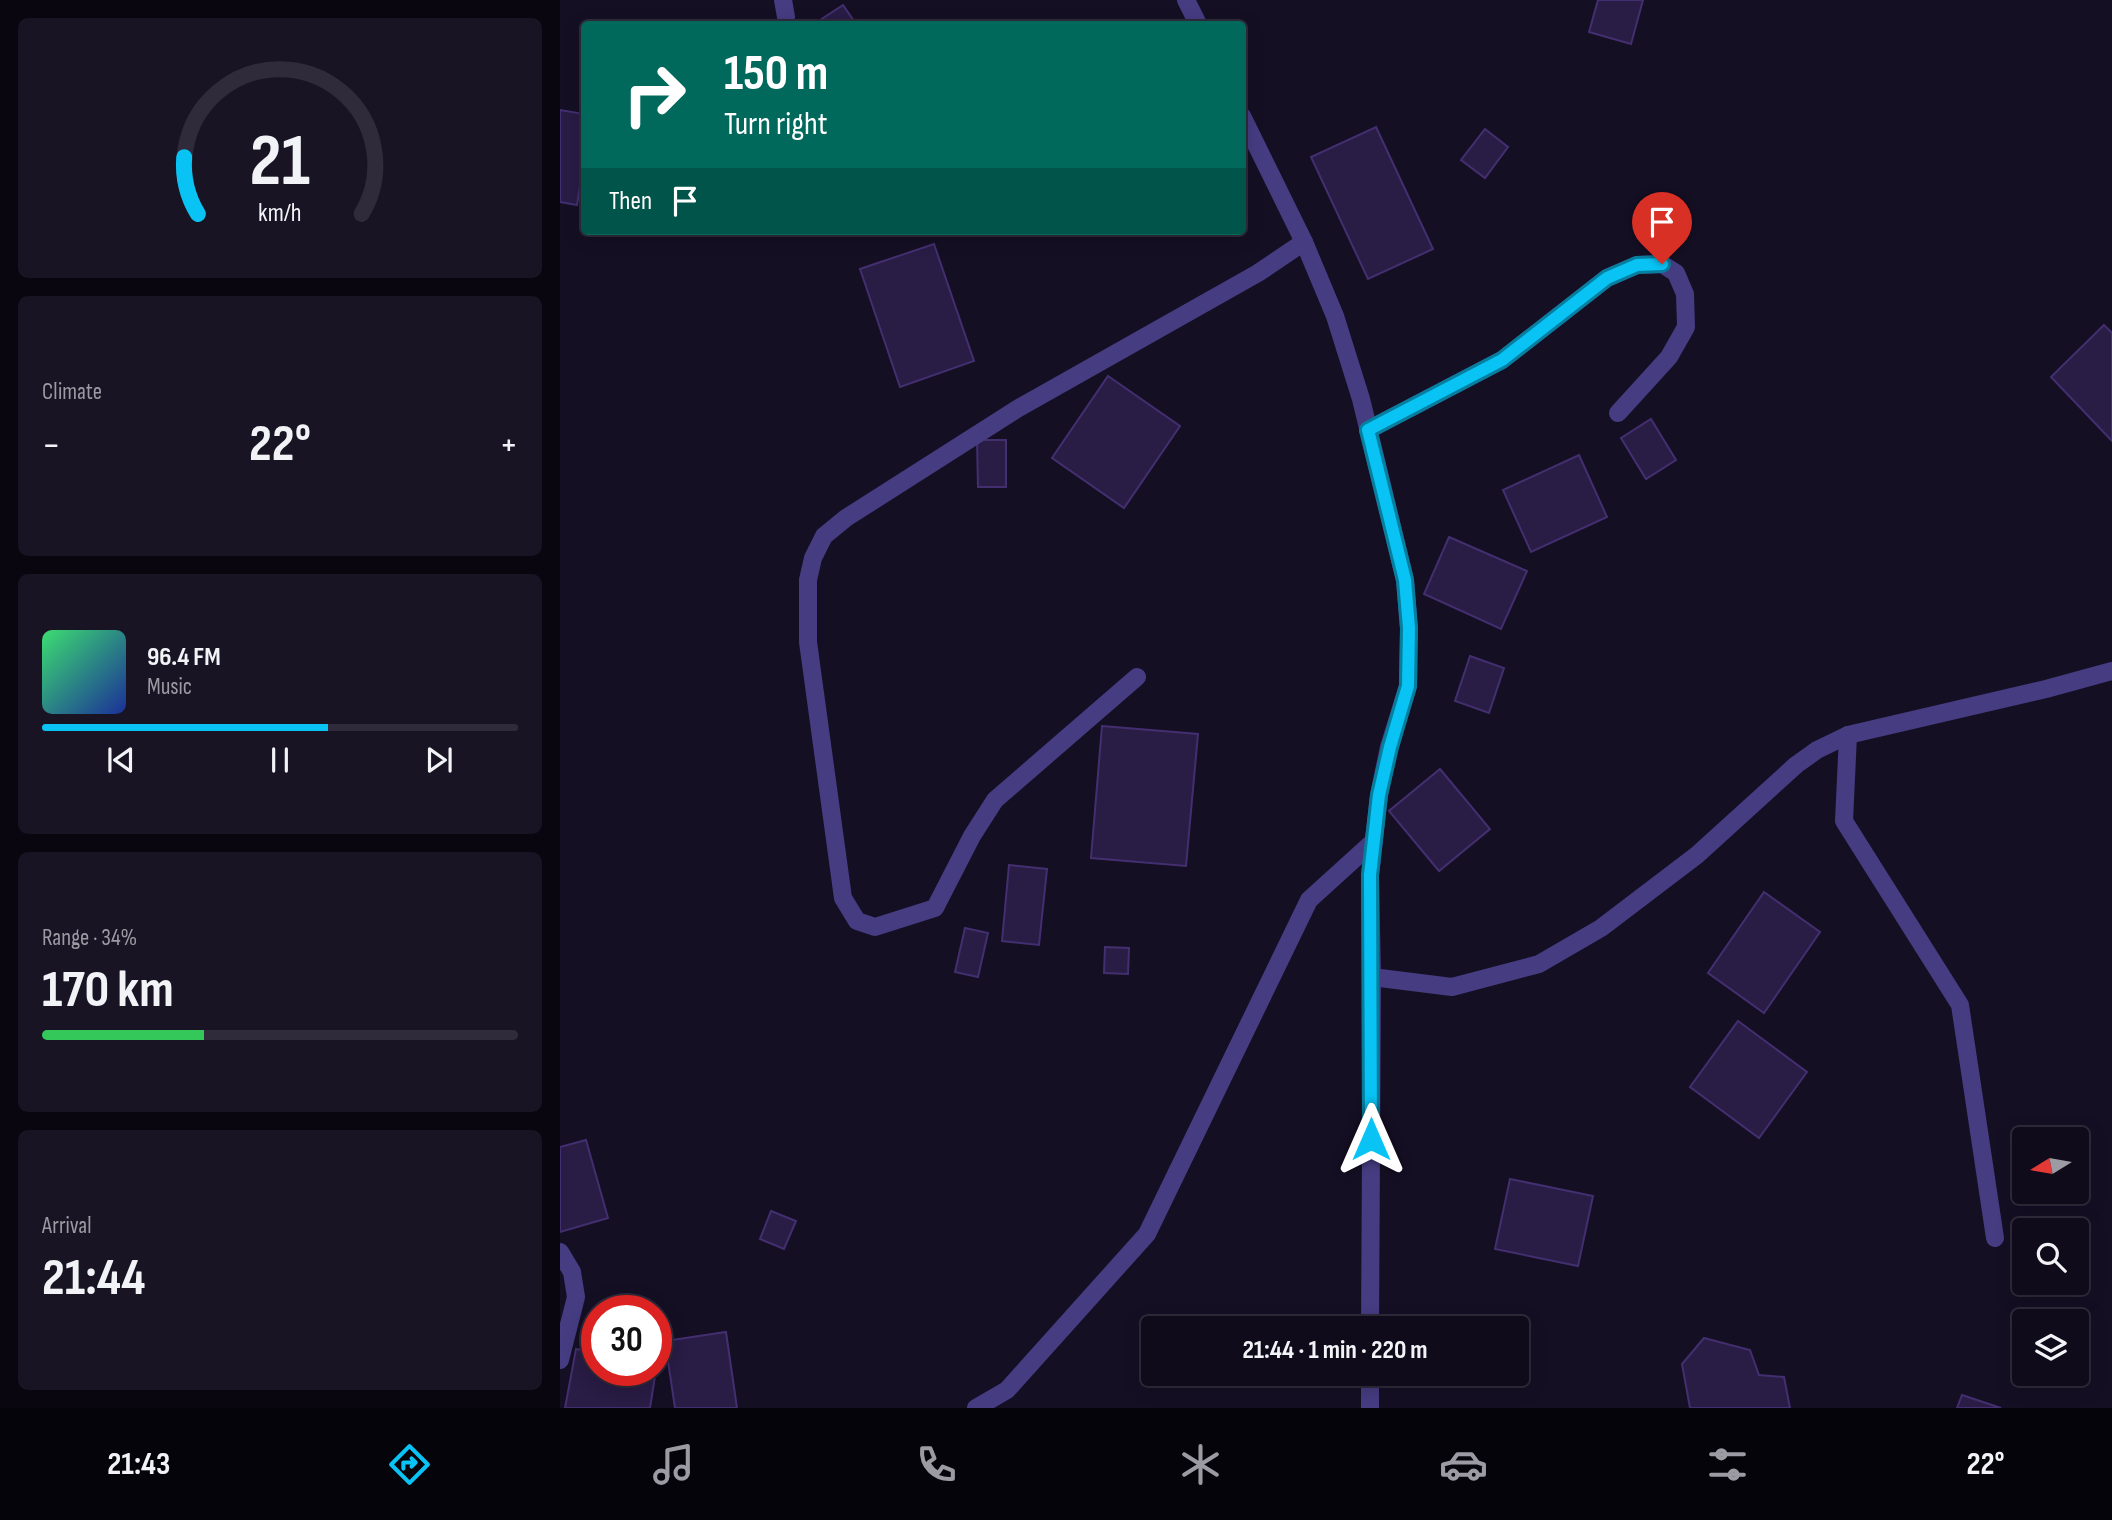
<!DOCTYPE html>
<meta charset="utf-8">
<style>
:root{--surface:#100b1b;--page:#191424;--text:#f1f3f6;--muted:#9c9ba3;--line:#302b3a;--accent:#09c3f5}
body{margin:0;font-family:"Sofia Sans Condensed",sans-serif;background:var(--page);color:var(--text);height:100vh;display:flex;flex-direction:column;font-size:26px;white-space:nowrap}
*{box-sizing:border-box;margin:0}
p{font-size:23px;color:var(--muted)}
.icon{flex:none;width:38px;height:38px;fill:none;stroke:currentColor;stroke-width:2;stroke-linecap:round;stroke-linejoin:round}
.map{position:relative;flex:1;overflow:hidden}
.panel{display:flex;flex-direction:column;gap:18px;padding:18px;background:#09060f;width:560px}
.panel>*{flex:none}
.banner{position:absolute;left:21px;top:21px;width:665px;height:214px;border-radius:7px;box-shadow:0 4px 18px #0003,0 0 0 2px var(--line);background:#00695c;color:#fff;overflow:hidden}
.needle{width:46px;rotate:259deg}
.controls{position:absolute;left:1452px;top:1127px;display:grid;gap:14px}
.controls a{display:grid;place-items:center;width:77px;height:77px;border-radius:7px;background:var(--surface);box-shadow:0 4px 18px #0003,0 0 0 2px var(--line);font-size:35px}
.speed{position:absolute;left:21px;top:1295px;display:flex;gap:14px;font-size:35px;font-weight:700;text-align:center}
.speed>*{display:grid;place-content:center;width:91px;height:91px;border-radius:50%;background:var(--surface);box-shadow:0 4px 18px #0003,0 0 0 2px var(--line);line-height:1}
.speed .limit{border:10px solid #d22;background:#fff;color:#111}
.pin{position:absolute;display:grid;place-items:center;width:60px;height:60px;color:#fff;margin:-72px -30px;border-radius:50% 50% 50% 0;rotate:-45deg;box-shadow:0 0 7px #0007}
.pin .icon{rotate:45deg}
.me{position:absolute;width:77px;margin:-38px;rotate:0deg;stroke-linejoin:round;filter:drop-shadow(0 0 5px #0008)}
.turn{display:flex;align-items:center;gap:24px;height:147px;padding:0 28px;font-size:32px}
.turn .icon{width:91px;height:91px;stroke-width:2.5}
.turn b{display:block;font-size:49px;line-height:60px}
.then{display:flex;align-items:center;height:66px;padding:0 28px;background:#0003;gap:14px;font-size:26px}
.big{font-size:52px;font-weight:700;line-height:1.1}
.panel .card{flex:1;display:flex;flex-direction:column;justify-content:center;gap:10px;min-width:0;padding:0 24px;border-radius:10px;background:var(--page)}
.panel .dial{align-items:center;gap:0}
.dial svg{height:182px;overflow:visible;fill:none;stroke:var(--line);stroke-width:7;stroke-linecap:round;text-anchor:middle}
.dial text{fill:var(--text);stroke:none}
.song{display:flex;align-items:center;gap:21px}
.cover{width:84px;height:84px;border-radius:10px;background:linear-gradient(135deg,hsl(140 70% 55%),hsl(230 70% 35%))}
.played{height:7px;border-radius:4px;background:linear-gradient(90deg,var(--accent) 60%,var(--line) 60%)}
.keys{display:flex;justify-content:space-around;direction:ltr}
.heat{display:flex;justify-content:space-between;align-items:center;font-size:38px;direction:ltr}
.charge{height:10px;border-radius:5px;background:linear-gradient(90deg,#34c759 34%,var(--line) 0)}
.trip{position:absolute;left:581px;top:1316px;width:388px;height:70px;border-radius:7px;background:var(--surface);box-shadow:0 4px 18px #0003,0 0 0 2px var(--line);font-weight:700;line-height:70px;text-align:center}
.dock{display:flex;height:112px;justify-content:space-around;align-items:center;background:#06040b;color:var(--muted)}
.dock .icon{width:49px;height:49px}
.dock .on{color:var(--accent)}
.dock b{font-size:32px;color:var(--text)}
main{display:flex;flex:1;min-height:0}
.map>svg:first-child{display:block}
.building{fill:#291c45;stroke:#432f70;stroke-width:2}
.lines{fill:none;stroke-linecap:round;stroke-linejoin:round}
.minor{stroke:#463c82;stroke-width:18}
.route-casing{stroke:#067f9f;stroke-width:18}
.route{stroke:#09c3f5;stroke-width:12}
</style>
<main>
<section class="panel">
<div class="card dial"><svg viewBox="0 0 100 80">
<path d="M14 69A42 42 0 1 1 86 69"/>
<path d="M14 69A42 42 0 0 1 8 44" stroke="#09c3f5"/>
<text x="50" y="56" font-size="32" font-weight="700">21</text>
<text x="50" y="72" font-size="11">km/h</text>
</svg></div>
<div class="card"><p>Climate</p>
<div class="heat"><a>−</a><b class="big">22°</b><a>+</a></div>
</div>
<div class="card">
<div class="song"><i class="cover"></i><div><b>96.4 FM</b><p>Music</p></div></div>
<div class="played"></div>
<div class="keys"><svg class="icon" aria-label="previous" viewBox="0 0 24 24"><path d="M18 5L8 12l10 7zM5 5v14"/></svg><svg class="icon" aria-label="pause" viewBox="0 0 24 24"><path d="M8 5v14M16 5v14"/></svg><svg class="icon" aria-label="next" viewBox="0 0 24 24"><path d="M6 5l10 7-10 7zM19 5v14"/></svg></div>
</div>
<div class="card"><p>Range · 34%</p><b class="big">170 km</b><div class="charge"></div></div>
<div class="card"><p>Arrival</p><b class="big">21:44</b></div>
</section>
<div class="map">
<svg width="1552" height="1408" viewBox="0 0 1552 1408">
<rect width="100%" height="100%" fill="#150f24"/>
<g class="building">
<polygon points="1038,0 1083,0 1071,44 1029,32"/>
<polygon points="283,5 296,24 254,24"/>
<polygon points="0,110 24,114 24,160 17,205 0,202"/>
<polygon points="816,127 873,249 808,279 751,157"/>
<polygon points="925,129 948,147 925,178 901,160"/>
<polygon points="374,244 414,361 340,387 300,269"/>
<polygon points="1544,325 1552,333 1552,441 1491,377"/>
<polygon points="548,376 620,426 564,508 492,458"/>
<polygon points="1091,419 1116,460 1086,479 1061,438"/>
<polygon points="417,440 446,440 446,487 418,487"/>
<polygon points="1019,455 1047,517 971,552 943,490"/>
<polygon points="889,537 967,571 941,629 864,594"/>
<polygon points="910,656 944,668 929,713 895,701"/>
<polygon points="542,726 638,734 626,866 531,858"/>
<polygon points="880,769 930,829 879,871 829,811"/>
<polygon points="449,865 487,869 479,945 442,941"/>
<polygon points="1204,892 1260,932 1204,1013 1148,973"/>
<polygon points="405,928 428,933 418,977 395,972"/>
<polygon points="545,947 569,948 568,974 544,973"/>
<polygon points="1178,1021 1247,1072 1199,1138 1130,1087"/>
<polygon points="26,1140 48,1218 0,1232 0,1147"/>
<polygon points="950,1179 1033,1196 1018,1266 935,1249"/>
<polygon points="211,1211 236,1221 224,1249 200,1239"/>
<polygon points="166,1332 177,1408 115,1408 105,1341"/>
<polygon points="1144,1338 1190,1350 1199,1375 1224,1377 1230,1408 1130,1408 1122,1364"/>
<polygon points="16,1349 37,1353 37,1370 96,1370 90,1408 5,1408"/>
<polygon points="1402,1395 1441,1408 1397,1408"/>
</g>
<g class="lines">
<g class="minor">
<polyline points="223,0 226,17"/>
<polyline points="626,0 638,24"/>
<polyline points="744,242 775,316 801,399 845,580 849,629 848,686 829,747 819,795 810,875 812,977 810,1328"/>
<polyline points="808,430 942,360 1047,278 1077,265 1102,264 1116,273 1125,294 1126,327 1109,357 1058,413"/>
<polyline points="577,677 435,800 412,836 375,908 315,927 297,921 283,898 248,642 248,580 253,558 264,536 286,518 457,409 698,273 744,242 682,116"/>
<polyline points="1288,735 1284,821 1400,1005 1435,1238"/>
<polyline points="812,977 892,987 979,964 1041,928 1137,855 1236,765 1257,750 1288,735 1486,689 1552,671"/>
<polyline points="0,1252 12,1272 16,1297 0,1360"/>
<polyline points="416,1408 447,1390 587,1234 749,900 814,841"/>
<polyline points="810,1408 810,1374"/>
</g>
</g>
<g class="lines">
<g class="route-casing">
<polyline id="route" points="811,1139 810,875 819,795 830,747 848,686 849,628 845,580 808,430 942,360 1047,278 1077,265 1102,264"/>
</g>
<use href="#route" class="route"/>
</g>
</svg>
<div class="controls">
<a><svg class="needle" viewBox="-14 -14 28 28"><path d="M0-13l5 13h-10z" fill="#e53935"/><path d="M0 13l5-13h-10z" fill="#9c9ba3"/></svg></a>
<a><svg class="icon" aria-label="search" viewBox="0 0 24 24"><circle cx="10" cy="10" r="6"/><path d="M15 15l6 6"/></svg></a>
<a><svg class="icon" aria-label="layers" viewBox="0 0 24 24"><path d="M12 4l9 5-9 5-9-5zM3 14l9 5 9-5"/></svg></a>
</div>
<div class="speed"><div class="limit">30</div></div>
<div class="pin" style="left:1102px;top:264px;background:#d93025"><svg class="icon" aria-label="arrive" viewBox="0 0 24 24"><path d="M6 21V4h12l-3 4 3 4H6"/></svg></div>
<svg class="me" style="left:811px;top:1139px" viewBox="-20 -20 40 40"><path d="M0-17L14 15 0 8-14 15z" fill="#09c3f5" stroke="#fff" stroke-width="4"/></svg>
<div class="trip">21:44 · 1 min · 220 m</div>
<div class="banner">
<div class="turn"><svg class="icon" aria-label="right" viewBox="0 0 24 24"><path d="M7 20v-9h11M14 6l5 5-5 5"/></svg><div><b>150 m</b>Turn right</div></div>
<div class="then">Then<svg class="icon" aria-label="arrive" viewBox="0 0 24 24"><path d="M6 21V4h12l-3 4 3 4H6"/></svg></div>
</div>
</div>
</main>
<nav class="dock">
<b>21:43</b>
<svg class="icon on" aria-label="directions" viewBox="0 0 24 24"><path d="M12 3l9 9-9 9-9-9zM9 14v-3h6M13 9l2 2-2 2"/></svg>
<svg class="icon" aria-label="music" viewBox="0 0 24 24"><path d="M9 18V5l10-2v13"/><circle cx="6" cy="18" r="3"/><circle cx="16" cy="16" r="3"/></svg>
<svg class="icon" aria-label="phone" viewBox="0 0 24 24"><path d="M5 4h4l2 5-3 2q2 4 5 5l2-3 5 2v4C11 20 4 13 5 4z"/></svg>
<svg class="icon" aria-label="climate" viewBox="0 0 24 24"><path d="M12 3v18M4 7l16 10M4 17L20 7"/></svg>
<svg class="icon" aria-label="car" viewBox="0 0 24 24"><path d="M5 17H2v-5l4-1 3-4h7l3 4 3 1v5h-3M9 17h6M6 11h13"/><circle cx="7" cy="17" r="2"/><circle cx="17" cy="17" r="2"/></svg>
<svg class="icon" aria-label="filters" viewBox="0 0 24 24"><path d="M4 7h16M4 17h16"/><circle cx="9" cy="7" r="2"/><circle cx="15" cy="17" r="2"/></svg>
<b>22°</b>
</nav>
